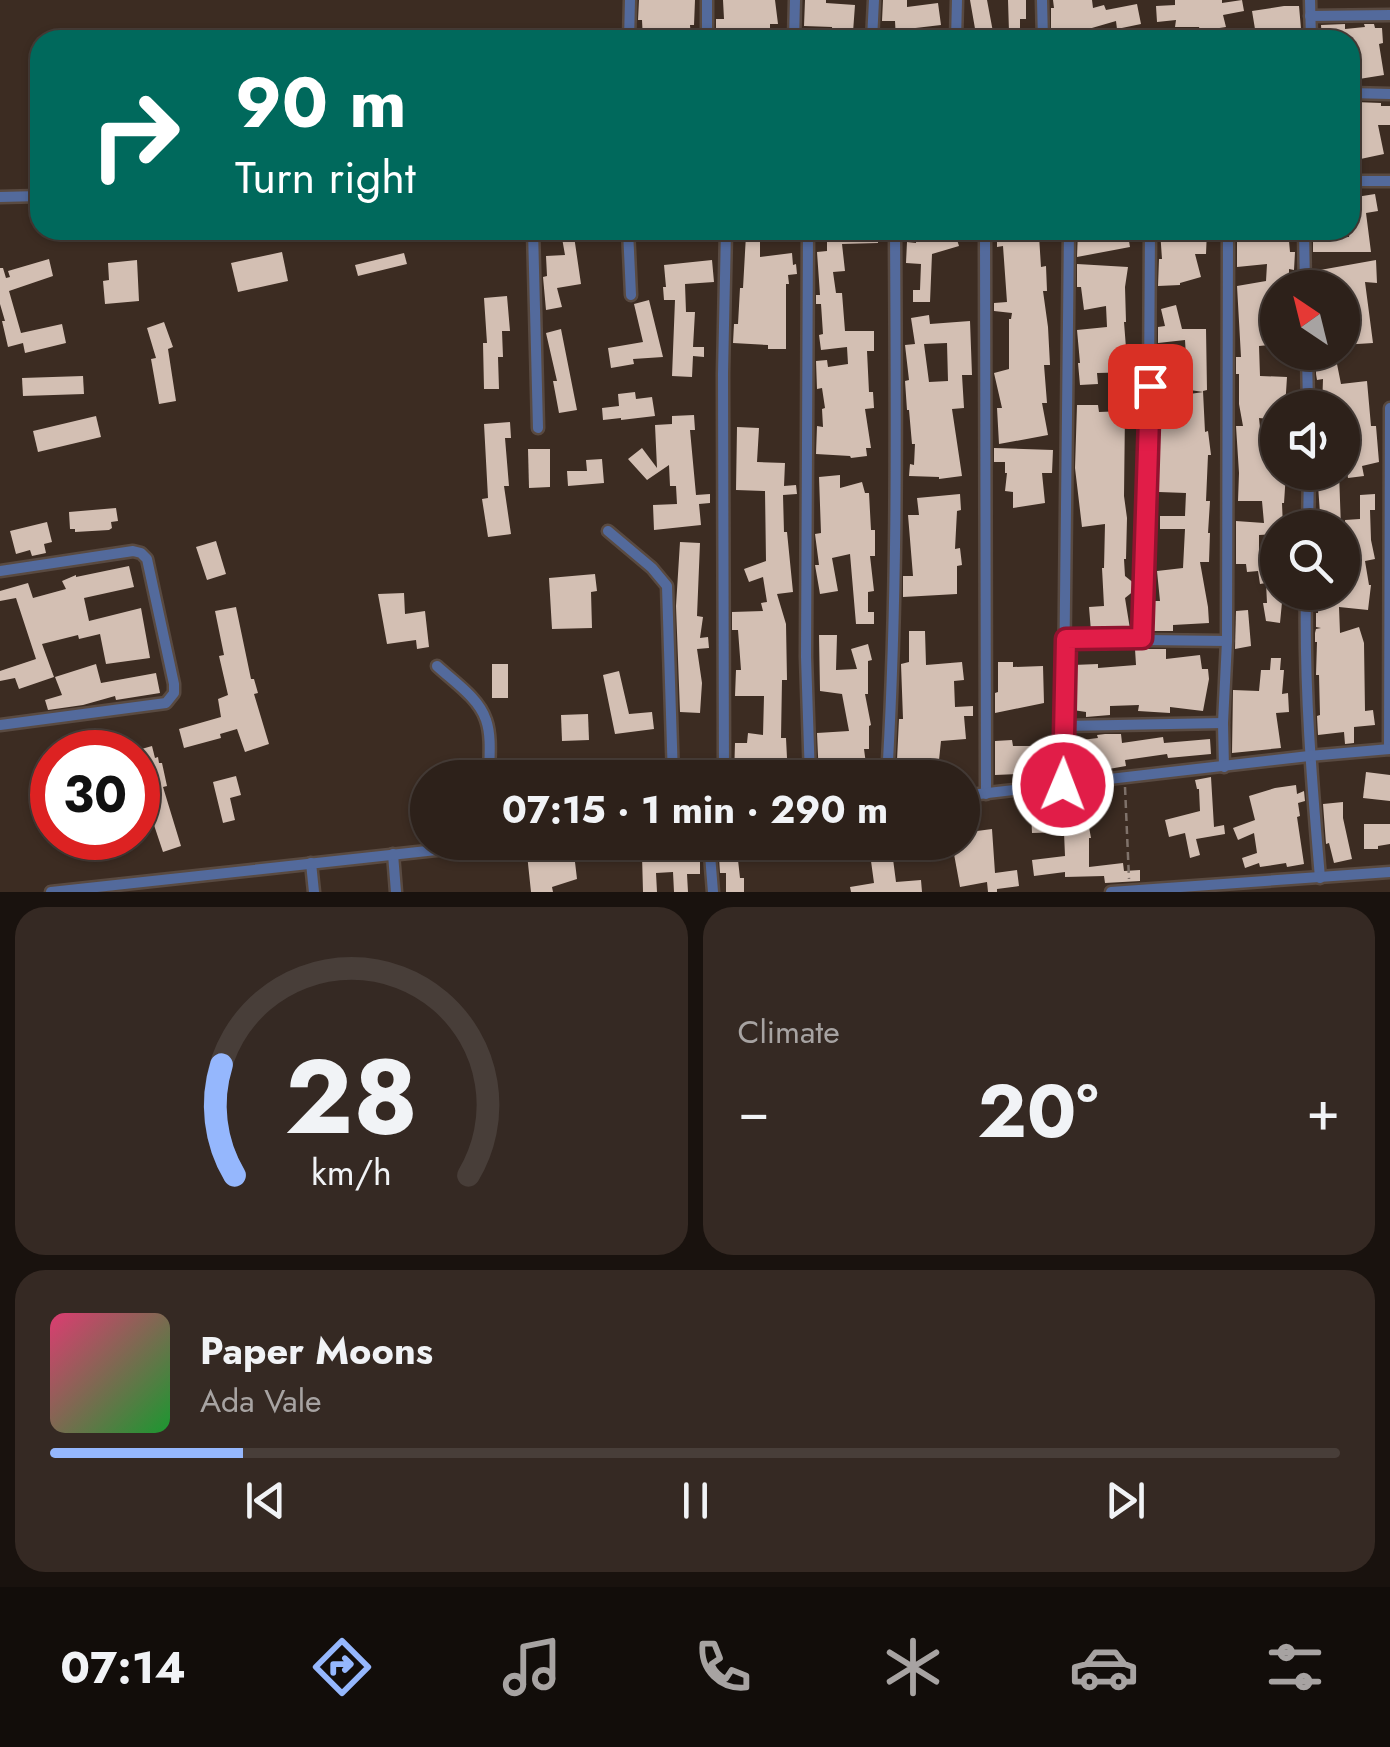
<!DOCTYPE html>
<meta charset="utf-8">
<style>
:root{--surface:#2d211a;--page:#352923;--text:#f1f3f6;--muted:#a7a3a2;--line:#483e39;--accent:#95b7fd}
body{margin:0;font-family:Jost,sans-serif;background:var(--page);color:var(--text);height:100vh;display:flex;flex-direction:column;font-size:38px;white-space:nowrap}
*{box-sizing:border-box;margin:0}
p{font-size:32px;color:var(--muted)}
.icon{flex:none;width:55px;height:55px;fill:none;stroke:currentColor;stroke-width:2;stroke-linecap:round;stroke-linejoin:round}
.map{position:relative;height:892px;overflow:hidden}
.sheet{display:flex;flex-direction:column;gap:15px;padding:15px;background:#19120e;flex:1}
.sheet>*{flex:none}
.guide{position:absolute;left:30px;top:30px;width:1330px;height:210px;border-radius:30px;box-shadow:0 2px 8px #0004,0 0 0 2px var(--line);background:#00695c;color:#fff;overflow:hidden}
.needle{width:65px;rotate:325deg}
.controls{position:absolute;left:1260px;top:270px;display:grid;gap:20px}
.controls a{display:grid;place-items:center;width:100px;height:100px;border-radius:50%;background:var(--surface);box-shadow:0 2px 8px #0004,0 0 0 2px var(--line);font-size:50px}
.speed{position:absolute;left:30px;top:730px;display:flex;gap:20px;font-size:50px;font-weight:700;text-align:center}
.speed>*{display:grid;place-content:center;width:130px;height:130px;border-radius:50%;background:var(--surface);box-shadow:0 2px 8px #0004,0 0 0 2px var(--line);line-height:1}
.speed .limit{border:15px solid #d22;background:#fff;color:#111}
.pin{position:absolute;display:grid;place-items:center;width:85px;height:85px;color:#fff;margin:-42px;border-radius:20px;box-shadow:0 5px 15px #0006}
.me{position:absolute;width:110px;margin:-55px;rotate:1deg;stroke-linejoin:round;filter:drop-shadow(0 0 8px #0008)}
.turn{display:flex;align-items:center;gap:35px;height:210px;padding:0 40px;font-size:45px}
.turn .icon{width:130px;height:130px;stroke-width:2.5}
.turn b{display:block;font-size:70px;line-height:85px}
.big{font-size:75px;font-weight:700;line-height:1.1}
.sheet .widget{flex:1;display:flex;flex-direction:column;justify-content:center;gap:15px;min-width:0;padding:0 35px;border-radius:30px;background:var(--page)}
.sheet .dial{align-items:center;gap:0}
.dial svg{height:260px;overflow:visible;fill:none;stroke:var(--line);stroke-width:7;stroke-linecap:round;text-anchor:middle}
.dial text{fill:var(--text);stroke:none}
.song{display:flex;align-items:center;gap:30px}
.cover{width:120px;height:120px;border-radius:15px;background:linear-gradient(135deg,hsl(340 70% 55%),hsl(130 70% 35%))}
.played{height:10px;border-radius:5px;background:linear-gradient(90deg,var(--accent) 15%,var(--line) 15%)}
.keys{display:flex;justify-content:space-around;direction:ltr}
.heat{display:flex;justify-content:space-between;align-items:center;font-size:55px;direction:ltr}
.sheet .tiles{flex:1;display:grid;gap:15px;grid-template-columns:1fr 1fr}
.widget:last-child{grid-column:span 2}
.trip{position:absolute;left:410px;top:760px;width:570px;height:100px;border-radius:50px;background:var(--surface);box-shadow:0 2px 8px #0004,0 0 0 2px var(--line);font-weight:700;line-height:100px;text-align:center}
.tabs{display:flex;height:160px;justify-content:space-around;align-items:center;background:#120d0a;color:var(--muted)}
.tabs .icon{width:70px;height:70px}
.tabs .current{color:var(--accent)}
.tabs b{font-size:45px;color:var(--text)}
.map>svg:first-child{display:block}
.building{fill:#d3bfb3;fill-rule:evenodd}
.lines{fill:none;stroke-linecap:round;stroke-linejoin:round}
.street-casing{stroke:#594a41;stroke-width:15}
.path{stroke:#80736b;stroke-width:2.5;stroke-dasharray:8 5;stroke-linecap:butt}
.street{stroke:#536a9c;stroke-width:10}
.route-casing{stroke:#92132f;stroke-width:25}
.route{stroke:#e11d48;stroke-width:18}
</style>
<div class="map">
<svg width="1390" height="892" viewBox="0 0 1390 892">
<rect width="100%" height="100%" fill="#3c2c22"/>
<g class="building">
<polygon points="639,0 695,0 694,25 690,25 691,40 643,40 642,20 638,20"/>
<polygon points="723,0 775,0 778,24 770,24 770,40 716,40 716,19 724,19"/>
<polygon points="805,0 826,0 826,3 855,5 853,32 861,31 861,40 833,40 832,27 804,26"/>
<polygon points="883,0 907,0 907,7 938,3 941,25 907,29 908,40 896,40 895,21 882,21"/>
<polygon points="970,0 987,0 993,32 1009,32 1008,0 1026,0 1026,19 1020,19 1020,40 977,40"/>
<polygon points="1053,0 1092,0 1093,8 1104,5 1106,10 1137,4 1141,24 1117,29 1116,21 1085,30 1051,28 1051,8 1054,8"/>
<polygon points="1175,0 1222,0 1222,3 1242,0 1244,11 1223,15 1226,27 1200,31 1199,27 1175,27 1176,20 1157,22 1156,6 1175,5"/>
<polygon points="1284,6 1299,6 1302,40 1293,40 1292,29 1256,35 1252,11"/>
<polygon points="1345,24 1345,29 1365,27 1364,24 1374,24 1375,28 1382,28 1383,43 1379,44 1384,75 1359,79 1354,46 1350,46 1350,40 1322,40 1321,25"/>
<polygon points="1355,102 1381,103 1381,106 1390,106 1390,125 1378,125 1384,154 1351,161 1350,143 1358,141"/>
<polygon points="1375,194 1378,211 1366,213 1371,252 1313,252 1313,238 1349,237 1350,223 1354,223 1350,198"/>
<polygon points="827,230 878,230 878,243 842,244 845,271 833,272 836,293 842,293 845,331 874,331 874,351 867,351 869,392 873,392 874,408 865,409 871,448 866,448 867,456 851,458 850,456 816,454 817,426 823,427 822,409 825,408 822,388 817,389 816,361 827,360 828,367 848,364 847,347 821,350 819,335 823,334 821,304 816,304 816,295 820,295 817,252 827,251"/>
<polygon points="915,230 935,230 935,235 954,230 959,246 932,254 930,302 913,302 913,290 920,290 921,264 906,263 907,242 916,243"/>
<polygon points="1078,230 1127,230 1130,247 1077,257"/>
<polygon points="1160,230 1207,230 1206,254 1195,254 1201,277 1180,283 1180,285 1158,286 1159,259 1162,259"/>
<polygon points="1237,230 1288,230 1290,252 1295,252 1294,270 1289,269 1289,288 1278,288 1278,344 1259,346 1260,376 1287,377 1285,408 1278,408 1278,420 1259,418 1262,446 1278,445 1278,473 1286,473 1284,503 1282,503 1283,528 1278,528 1278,534 1259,535 1259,569 1278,568 1278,592 1283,592 1280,623 1266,621 1263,603 1267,603 1266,583 1260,584 1258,571 1247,572 1246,564 1236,564 1236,521 1264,523 1262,501 1238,501 1239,473 1236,426 1243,426 1239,404 1239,374 1236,374 1236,357 1241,357 1237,286 1266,281 1267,264 1237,267"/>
<polygon points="746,235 760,235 760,257 792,253 793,265 796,264 797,274 788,275 789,284 786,284 786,349 768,349 768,345 733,343 734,324 738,324 740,288 743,288"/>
<polygon points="1015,235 1015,237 1039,236 1041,267 1046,266 1047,291 1043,291 1048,327 1050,365 1044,365 1047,403 1042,403 1048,435 999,444 997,408 1002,408 994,373 1009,369 1009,319 1011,319 1012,313 994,311 994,303 1007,302 1003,246 997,247 997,236"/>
<polygon points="574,236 581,284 557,288 562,307 546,310 543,277 547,276 546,256 565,255 562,238"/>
<polygon points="282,252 288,281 238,292 231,263"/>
<polygon points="404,253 407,264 358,276 355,265"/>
<polygon points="49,259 53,276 9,291 21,333 62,324 66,343 25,353 23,343 8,347 2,321 5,321 0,304 0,268 3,268 6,278 10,277 8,271"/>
<polygon points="137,260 139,301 105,304 103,281 109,280 108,263"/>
<polygon points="712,260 714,282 685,284 686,312 695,312 693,347 704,347 704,357 693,356 692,377 672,376 675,300 664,300 663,287 666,287 664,265"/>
<polygon points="1376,260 1377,283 1365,282 1373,343 1342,345 1342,305 1347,304 1346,288 1323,288 1320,270"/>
<polygon points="1077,264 1128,267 1125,287 1126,322 1124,322 1127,361 1136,360 1137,372 1097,373 1098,384 1080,385 1078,363 1080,363 1077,330 1107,327 1106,306 1084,310 1081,287 1077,287"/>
<polygon points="507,296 510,331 502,331 503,357 498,357 499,389 484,389 483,343 487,343 484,298"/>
<polygon points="649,300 663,357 633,359 634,364 611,368 608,348 643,342 634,304"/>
<polygon points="1176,305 1182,329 1206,329 1207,390 1203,391 1205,432 1208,431 1211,455 1208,455 1206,501 1210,501 1208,533 1210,533 1209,562 1200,562 1208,607 1209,623 1173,625 1173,631 1154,631 1154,601 1160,601 1157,571 1183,568 1185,529 1160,529 1160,516 1185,516 1186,493 1159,492 1157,433 1160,432 1157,399 1203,392 1158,385 1158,370 1187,374 1185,340 1158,343 1158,327 1165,326 1161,309"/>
<path d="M 929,315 L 930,324 L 970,321 L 972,375 L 962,375 L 964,408 L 952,409 L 962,476 L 939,479 L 939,477 L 909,476 L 910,464 L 914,465 L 915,444 L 912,444 L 909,410 L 907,410 L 905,381 L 909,380 L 905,345 L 915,344 L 911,318 ZM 947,343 L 948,381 L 929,382 L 924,344 Z"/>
<polygon points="164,322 173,347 168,349 176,401 159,404 151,359 156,358 147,328"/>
<polygon points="561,329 577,410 559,413 553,381 557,381 546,333"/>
<polygon points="1336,359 1341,384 1367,381 1371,426 1376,426 1379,462 1362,466 1364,476 1348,478 1344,452 1350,451 1350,426 1352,426 1351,408 1322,408 1323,379 1317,380 1316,374 1316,362"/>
<polygon points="83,376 84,394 23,396 22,378"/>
<polygon points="635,392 636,399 652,397 655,416 621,420 621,418 603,420 602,408 619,406 618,394"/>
<polygon points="1077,405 1098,405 1099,412 1125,411 1124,496 1127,518 1126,559 1124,559 1125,576 1135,584 1135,590 1125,598 1130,629 1091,631 1089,607 1104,606 1102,568 1104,568 1105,524 1082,527 1075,468"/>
<polygon points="694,415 695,430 690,430 696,495 710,494 710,503 699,504 701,525 654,530 653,505 677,504 676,486 670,486 669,465 647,480 628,459 642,448 657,468 655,425 672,424 672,416"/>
<polygon points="96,416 101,437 38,452 33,431"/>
<polygon points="510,422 511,438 505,438 509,486 504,486 511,534 488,537 482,499 488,498 484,424"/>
<polygon points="737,427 759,428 757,462 785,463 784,486 796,485 797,494 783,495 784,532 787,532 793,592 777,594 786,624 787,680 782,680 781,738 786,738 788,778 774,778 773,764 749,767 751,778 734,778 735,743 747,743 748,733 763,735 764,696 735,696 736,670 741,670 738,630 732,630 732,612 763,611 761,603 767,602 763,577 749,582 744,569 766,561 765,491 736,490"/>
<polygon points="994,448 1053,450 1052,473 1042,473 1045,503 1013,508 1013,492 1005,491 1007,473 1005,473 1005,462 994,462"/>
<polygon points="528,449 550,449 550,487 529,488"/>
<polygon points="602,459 604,483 568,486 567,471 587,471 586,460"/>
<polygon points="1320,472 1339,472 1341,528 1321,528 1318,485 1320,483"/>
<polygon points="840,475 840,488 862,482 865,493 869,493 871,530 875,530 875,556 870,556 874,591 868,592 868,612 874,612 874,624 856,624 850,554 832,558 838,591 820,594 815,565 819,565 815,534 821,533 819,477"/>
<polygon points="960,494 961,510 957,511 955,549 960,548 962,565 957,566 957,594 903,597 903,576 913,576 908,515 919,515 917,498"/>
<polygon points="1375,494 1375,510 1370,510 1371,540 1375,559 1365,561 1369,585 1371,585 1368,610 1339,607 1340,633 1359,627 1364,643 1365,711 1373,710 1375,725 1354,727 1354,743 1345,744 1344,732 1318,735 1317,716 1320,715 1319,675 1316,675 1317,642 1315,642 1315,633 1316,629 1321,628 1316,627 1316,613 1318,613 1319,592 1347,592 1349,577 1344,550 1347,549 1345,520 1360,519 1360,495"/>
<polygon points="116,508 118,521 111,522 112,528 109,530 75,532 75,529 70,529 69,512"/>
<polygon points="47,522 52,542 44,544 46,553 32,556 30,550 16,554 10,531"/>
<polygon points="216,541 226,574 207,580 196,547"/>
<polygon points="680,542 700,543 697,616 703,617 700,638 708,637 709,648 697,649 702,683 700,713 680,712 676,606"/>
<polygon points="129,566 134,587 84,598 89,621 141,608 150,658 106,664 100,634 79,639 78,635 42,644 54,677 19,689 15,678 0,681 0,671 36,659 16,598 0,601 0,591 28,583 33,598 66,589 62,581 76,575 76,577"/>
<polygon points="595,574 597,591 591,592 592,628 552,629 549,578"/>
<polygon points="404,593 405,614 425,611 429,647 417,649 416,640 387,644 378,594"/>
<polygon points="236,607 251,679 254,679 258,693 254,694 269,744 245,752 237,729 220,734 221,738 184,748 179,729 221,717 218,699 228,695 219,656 224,655 215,611"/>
<polygon points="1248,610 1251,646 1235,649 1236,611"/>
<polygon points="909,631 925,631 926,665 962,662 964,680 954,681 955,707 973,706 973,716 964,716 966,739 941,741 939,760 897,760 899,719 903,719 901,664 909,662"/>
<polygon points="819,635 837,635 836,670 857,669 851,649 868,644 872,660 868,661 868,694 865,694 871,725 869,726 869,749 864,749 866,764 840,766 840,778 819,778 817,733 849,731 842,694 820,691"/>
<polygon points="1135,649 1166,649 1166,659 1200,655 1202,669 1208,669 1209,679 1203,711 1170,707 1170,713 1138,711 1139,705 1110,706 1110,715 1086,717 1086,712 1073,710 1073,693 1075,693 1073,665 1098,664 1098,668 1136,665"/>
<polygon points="1271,658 1281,658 1280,670 1284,670 1282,694 1288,693 1289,712 1276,713 1281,748 1232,753 1233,690 1259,691 1261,670 1270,670"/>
<polygon points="998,662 1013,662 1013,667 1043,666 1044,703 995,713 995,693 998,692"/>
<polygon points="96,664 101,683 156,673 160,693 116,700 115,696 83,705 48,710 45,700 62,695 55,677"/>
<rect x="492" y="664" width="16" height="34"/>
<polygon points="619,671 629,714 652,712 654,729 615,734 603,675"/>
<polygon points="588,714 589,740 562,741 561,715"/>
<polygon points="1105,734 1121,734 1122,743 1163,737 1164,743 1210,739 1211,754 1168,758 1167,754 1125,760 1126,766 1103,770 1101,757 1076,760 1073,741 1098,738 1097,735"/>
<polygon points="1012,740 1013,746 1047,746 1047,773 995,775 995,741"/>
<polygon points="152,746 155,758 158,757 159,763 162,763 167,786 163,787 181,846 163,852 148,807 153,806 143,769 140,770 138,760 138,750"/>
<polygon points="1366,772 1390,775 1390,801 1363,798"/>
<polygon points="236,776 241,795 230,798 235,820 223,823 213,782"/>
<polygon points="1211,777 1214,827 1224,825 1225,834 1196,839 1200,855 1190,858 1185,833 1169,837 1165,820 1200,811 1199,789 1197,789 1195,780"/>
<polygon points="1296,785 1297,794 1304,791 1305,801 1298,803 1300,816 1297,817 1304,864 1287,867 1286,863 1260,867 1259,863 1245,868 1242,858 1257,853 1254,833 1238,840 1233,828 1255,820 1249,796 1275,788"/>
<polygon points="1343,802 1343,818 1352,859 1334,863 1329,843 1326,844 1323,804"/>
<polygon points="1090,806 1092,815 1087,816 1091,838 1089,838 1089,867 1123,863 1124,871 1140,870 1140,881 1105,883 1104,876 1065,877 1065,872 1034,876 1032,860 1065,856 1064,832 1032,833 1031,812 1064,811"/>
<polygon points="1364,824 1390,824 1390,844 1378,846 1378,849 1364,849"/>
<polygon points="992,829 995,873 1017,870 1019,886 997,889 997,892 988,892 987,882 960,887 954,854 924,857 923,849 895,853 896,859 893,859 896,882 921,880 922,892 851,892 850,887 874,883 871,861 849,862 848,846 879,842 962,842 962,833"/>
<polygon points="664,842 681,842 683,861 700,861 700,874 687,874 688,892 674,892 673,872 656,873 657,892 643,892 642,855 664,854"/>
<polygon points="718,842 736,842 740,878 744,878 744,892 726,892 726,873 720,873"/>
<polygon points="573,845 577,879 552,887 553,892 531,892 527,854 554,851 554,847"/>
</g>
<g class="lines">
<g class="street-casing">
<g id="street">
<polyline points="1042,0 1043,40"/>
<polyline points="1310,0 1311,40"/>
<polyline points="1310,16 1390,15"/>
<polyline points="629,40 630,0"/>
<polyline points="707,40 707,0"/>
<polyline points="794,40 795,0"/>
<polyline points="872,40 874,0"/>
<polyline points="956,40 957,0"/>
<polyline points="1350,93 1390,94"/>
<polyline points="1350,181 1390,181"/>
<polyline points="0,197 40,196"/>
<polyline points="533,230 538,428"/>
<polyline points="628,230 631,295"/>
<polyline points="808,230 806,657 810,778"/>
<polyline points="985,230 986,794"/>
<polyline points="1304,230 1305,288"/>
<polyline points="1307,352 1308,408"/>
<polyline points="1308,528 1309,472"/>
<polyline points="608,531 652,568 667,586 673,778"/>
<polyline points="0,571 133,551 141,553 147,559 174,684 174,693 166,703 0,725"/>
<path d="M 1306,592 C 1304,688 1312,783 1320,878"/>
<polyline points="1142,638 1149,386 1150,230"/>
<polyline points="1065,639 1227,641"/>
<path d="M 437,666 C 453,681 479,698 486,720 C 492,737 489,760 489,778"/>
<polyline points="1064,726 1223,723"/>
<polyline points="1389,749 1390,408"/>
<polyline points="1224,767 1223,723 1227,641 1228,230"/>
<polyline points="724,778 723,374 726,230"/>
<path d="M 887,778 C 898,595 896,412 895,230"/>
<polyline points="1063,785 1069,230"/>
<polyline points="962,796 1309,756 1390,749"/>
<polyline points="709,842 713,892"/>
<polyline points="393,854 396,892"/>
<polyline points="311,863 314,892"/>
<polyline points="51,892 510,842"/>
<polyline points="1111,892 1390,872"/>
</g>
</g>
<polyline class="path" points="1125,787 1129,879"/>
<use href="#street" class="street"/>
</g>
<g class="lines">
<g class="route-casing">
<polyline id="route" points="1063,785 1066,639 1142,638 1150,386"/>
</g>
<use href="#route" class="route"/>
</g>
</svg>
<div class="controls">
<a><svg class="needle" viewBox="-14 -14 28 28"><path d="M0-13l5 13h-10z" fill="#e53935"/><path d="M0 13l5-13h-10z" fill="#a7a3a2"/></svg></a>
<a><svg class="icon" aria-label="sound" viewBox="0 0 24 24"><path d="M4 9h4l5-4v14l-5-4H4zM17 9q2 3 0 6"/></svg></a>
<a><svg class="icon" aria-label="search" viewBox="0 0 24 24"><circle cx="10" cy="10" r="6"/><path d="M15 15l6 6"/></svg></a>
</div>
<div class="speed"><div class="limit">30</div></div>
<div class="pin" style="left:1150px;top:386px;background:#d93025"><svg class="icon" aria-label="arrive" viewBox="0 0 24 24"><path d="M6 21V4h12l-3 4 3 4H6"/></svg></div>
<svg class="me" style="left:1063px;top:785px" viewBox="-20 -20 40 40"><circle r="17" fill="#e11d48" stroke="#fff" stroke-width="3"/><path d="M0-11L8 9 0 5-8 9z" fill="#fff"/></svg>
<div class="trip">07:15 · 1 min · 290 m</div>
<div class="guide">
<div class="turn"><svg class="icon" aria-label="right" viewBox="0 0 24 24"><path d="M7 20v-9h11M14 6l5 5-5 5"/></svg><div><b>90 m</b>Turn right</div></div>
</div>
</div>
<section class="sheet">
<div class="tiles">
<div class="widget dial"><svg viewBox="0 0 100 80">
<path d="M14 69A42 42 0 1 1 86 69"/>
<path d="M14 69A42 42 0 0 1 10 35" stroke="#95b7fd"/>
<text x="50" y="56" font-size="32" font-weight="700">28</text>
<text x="50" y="72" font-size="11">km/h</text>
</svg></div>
<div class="widget"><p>Climate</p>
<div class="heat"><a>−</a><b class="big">20°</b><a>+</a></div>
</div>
<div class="widget">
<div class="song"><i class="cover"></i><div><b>Paper Moons</b><p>Ada Vale</p></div></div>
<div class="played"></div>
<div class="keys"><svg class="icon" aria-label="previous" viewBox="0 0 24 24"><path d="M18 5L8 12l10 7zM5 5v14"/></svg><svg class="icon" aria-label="pause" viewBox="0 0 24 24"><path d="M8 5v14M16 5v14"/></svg><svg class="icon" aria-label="next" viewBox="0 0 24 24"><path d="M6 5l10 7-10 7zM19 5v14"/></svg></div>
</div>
</div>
</section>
<nav class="tabs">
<b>07:14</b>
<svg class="icon current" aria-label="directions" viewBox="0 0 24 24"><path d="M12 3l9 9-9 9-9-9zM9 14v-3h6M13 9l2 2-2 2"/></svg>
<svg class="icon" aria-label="music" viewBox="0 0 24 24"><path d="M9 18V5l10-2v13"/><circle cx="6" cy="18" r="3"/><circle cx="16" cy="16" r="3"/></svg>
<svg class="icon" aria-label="phone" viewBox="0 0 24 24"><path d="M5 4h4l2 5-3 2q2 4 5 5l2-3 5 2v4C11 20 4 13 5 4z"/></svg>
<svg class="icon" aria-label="climate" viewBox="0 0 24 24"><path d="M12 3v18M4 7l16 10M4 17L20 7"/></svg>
<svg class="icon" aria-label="car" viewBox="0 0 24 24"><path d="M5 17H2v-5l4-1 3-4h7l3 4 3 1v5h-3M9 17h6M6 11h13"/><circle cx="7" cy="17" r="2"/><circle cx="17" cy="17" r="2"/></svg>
<svg class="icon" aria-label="filters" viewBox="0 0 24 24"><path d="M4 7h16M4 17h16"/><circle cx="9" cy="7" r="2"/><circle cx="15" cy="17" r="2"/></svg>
</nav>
